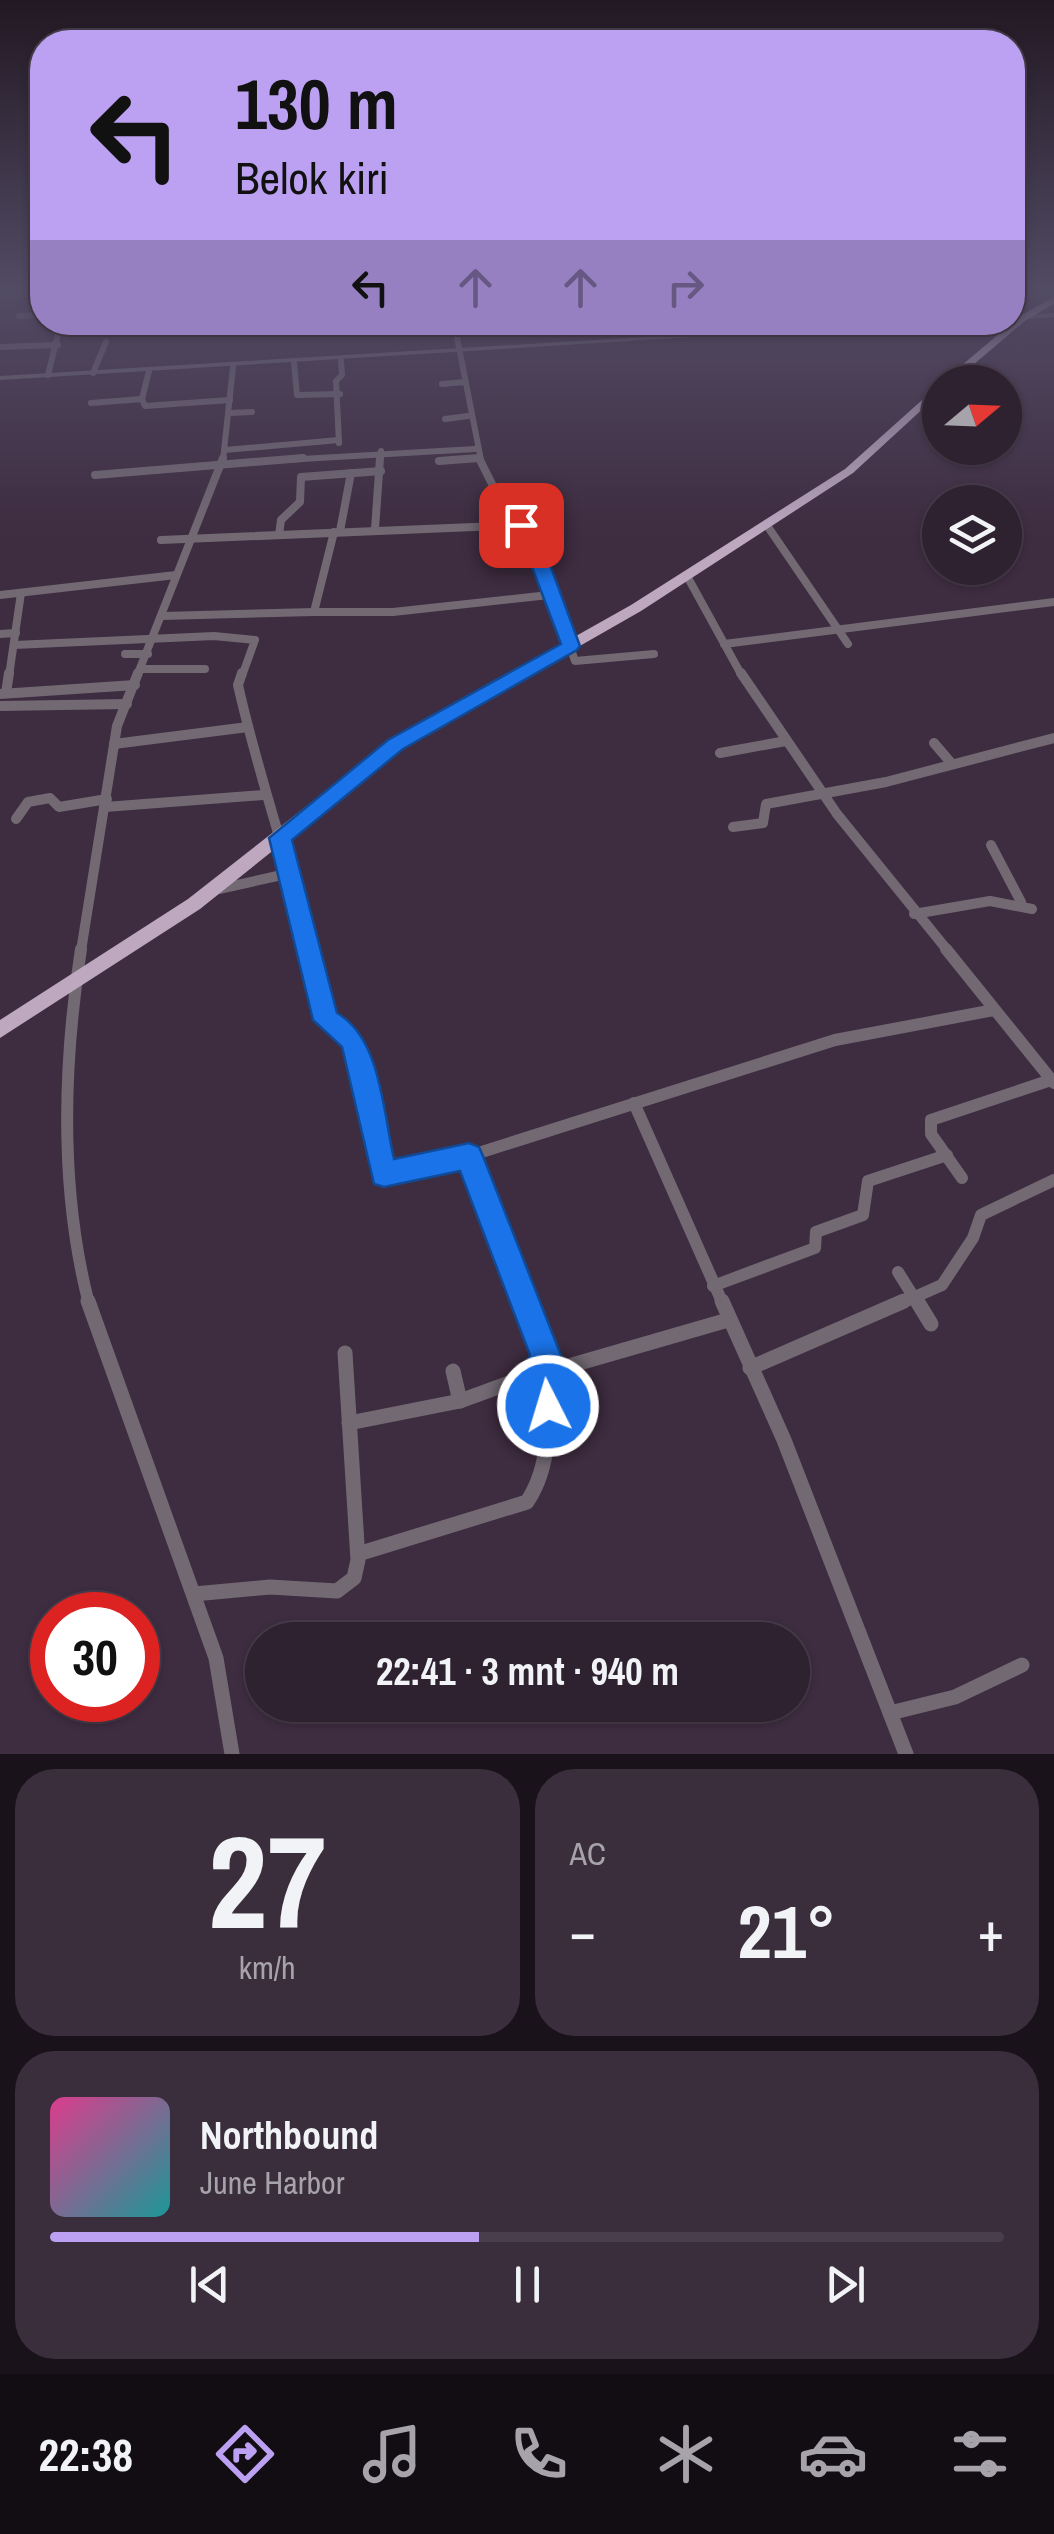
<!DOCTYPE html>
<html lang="id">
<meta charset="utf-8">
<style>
:root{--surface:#2e2130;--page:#3a2e3c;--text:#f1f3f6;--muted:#a7a3ab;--line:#493e4c;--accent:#bca0f2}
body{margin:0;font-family:"Archivo Narrow",sans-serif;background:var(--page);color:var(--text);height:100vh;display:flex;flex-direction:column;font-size:38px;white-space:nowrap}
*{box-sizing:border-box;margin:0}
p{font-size:32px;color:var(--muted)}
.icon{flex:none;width:55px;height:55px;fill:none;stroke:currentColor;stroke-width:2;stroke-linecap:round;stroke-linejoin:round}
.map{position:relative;height:1754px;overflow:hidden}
.side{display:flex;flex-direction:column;gap:15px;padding:15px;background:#19121a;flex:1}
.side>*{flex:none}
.hud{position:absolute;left:30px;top:30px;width:995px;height:305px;border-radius:40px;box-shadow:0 2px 8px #0004,0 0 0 2px var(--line);background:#bca0f2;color:#111;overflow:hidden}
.needle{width:65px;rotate:71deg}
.controls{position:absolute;left:922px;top:365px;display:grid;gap:20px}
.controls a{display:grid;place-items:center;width:100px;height:100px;border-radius:50%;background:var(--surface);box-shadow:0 2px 8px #0004,0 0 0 2px var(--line);font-size:50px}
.speed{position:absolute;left:30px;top:1592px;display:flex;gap:20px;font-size:50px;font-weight:700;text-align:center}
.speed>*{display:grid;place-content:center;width:130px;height:130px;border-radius:50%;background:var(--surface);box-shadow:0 2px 8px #0004,0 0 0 2px var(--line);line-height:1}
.speed .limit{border:15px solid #d22;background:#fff;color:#111}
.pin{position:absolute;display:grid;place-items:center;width:85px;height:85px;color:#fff;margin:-42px;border-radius:20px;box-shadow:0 5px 15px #0006}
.me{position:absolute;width:110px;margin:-55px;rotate:355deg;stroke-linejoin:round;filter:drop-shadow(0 0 8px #0008)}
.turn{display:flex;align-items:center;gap:35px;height:210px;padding:0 40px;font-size:45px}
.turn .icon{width:130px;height:130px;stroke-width:2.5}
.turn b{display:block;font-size:70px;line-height:85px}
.lanes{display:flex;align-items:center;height:95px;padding:0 40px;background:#0003;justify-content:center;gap:50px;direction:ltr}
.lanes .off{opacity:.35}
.big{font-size:75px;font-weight:800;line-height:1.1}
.side .card{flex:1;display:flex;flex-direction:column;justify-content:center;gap:15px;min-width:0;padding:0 35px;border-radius:40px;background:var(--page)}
.side .dial{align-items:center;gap:0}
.dial b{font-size:130px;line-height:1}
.song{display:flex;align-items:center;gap:30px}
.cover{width:120px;height:120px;border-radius:15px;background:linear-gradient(135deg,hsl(330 70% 55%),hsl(180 70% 35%))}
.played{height:10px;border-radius:5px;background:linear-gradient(90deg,var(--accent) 45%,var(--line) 45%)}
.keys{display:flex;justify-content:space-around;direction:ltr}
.heat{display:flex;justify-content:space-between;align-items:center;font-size:55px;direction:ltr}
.side .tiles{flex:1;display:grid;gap:15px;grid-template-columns:1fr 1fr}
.card:last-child{grid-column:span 2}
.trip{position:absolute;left:245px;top:1622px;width:565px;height:100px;border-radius:50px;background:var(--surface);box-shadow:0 2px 8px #0004,0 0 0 2px var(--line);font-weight:800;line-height:100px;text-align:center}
.tabs{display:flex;height:160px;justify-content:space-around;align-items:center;background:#120d13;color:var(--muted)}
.tabs .icon{width:70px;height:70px}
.tabs .on{color:var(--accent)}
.tabs b{font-size:45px;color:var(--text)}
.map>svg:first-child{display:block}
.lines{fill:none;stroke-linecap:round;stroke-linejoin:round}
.minor-far4{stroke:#726973;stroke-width:6}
.minor-far3{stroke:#726973;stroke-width:8}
.minor-far2{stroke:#726973;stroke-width:10}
.minor-far1{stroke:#726973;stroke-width:12}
.minor{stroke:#726973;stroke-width:15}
.tertiary{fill:#726973;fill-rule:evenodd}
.trunk{fill:#bda8c0;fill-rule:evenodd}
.route{fill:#1a73e8;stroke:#114b97;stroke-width:2.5}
</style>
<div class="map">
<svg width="1054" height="1754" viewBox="0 0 1054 1754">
<rect width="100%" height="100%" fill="#3e2c40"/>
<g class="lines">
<g class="minor-far4">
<polyline points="19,316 42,315"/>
<polyline points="454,322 481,460"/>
<polyline points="0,347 58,345"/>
<polyline points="294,363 297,395 340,394"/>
<polyline points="93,373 106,342"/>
<polyline points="48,375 61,322"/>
<polyline points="442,384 465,382"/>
<polyline points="142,399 149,371"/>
<polyline points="91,403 142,399 145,406 230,400"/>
<polyline points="229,413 252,412"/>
<polyline points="445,419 468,416"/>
<polyline points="339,443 336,381 342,375 341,361"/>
<polyline points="224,450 339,440"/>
<polyline points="223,460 233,367"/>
<polyline points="284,460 475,449"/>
<polyline points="380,460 381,451"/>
<polyline points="446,460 479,458"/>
</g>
<g class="minor-far3">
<polyline points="479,458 513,526"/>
<polyline points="439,461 479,458"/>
<polyline points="95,475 303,458"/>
<polyline points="766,524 848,644"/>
<polyline points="375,529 380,458"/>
<polyline points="340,531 351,473"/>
<polyline points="334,532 314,612 393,612 549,595"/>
<polyline points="279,535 281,520 300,502 301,477 381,471"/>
<polyline points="161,540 521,525 534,543 575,661 654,654"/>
<polyline points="687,576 742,676"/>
<polyline points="0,595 176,575"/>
<polyline points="162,616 314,612"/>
<polyline points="0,634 16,633"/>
<polyline points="724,644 1054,602"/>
<polyline points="14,645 214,636 255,640 242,676"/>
<polyline points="125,654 148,654"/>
<polyline points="143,669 205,669"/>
<polyline points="9,676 21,593"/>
<polyline points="137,676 223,458"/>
</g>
<g class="minor-far2">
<path d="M 242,673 L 238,685 C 258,775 289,861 310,951"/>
<polyline points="741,673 837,814 948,951"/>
<polyline points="6,693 9,673"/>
<polyline points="0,694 135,685"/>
<polyline points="0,706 127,704"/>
<polyline points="934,743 952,764"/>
<polyline points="114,744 248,727"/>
<polyline points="720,753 786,741"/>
<polyline points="105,807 263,795"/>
<polyline points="16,819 28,802 50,798 59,807 107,799"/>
<polyline points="733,827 763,823 766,804 886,782 1054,738"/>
<polyline points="991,845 1021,902"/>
<polyline points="219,889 291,873"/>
<polyline points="914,914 990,901 1032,909"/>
<polyline points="81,951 117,726 138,673"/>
</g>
<g class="minor-far1">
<path d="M 81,949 C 63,1066 59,1188 89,1304"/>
<polyline points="309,949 326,1020 346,1031 354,1045 384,1174 469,1156"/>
<polyline points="946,949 1054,1083"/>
<polyline points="634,1103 723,1304"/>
<polyline points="962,1178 931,1134 931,1120 1051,1080"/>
<polyline points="898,1272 918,1304"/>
<polyline points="713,1286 815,1248 816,1232 863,1215 868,1181 947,1155"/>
<polyline points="528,1304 469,1156 835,1040 994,1010"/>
<polyline points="899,1304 942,1285 973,1238 981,1215 1054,1180"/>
</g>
<g class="minor">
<polyline points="88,1301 216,1658 232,1754"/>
<polyline points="527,1301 555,1370 728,1320"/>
<polyline points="722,1301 784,1440 906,1754"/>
<polyline points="917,1301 931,1324"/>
<polyline points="750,1368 904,1301"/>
<polyline points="453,1371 460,1401"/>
<path d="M 349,1423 L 460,1401 L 531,1375 L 540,1378 C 552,1418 550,1467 527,1502 L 358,1554"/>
<polyline points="194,1594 270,1587 337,1591 354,1578 358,1560 345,1353"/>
<polyline points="890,1713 955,1697 1022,1665"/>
</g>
<g class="tertiary">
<polygon points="1054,313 1054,317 1012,320 1012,316"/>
<polygon points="891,322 939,322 0,380 0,376"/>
</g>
<g class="trunk">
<polygon points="1054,297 1054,304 1026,320 953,382 942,382 1020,316"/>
<polygon points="940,384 940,393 853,473 641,611 401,748 200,909 0,1038 0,1020 188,899 391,740 631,605 845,469"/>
</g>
</g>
<linearGradient id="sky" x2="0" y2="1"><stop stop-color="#221823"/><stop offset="0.54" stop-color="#524b64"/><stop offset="1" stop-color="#524b64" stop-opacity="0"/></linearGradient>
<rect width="1054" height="537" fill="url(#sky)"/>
<path class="route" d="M 515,522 L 527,522 L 542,543 L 580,646 L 577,650 L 403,749 L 292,840 L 337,1013 C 381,1038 383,1112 394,1159 L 469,1143 L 479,1147 L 483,1156 L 562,1358 L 553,1377 L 564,1406 L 559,1417 L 548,1422 L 536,1417 L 520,1375 L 530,1355 L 460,1171 L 384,1187 L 374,1184 L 342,1047 L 313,1020 L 269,838 L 388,740 L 561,644 Z"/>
</svg>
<div class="controls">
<a><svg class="needle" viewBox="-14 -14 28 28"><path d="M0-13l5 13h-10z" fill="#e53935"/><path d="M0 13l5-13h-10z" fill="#a7a3ab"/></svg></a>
<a><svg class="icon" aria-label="layers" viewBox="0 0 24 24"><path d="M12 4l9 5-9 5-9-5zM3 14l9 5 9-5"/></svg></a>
</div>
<div class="speed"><div class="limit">30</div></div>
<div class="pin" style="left:521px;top:525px;background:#d93025"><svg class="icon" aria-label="arrive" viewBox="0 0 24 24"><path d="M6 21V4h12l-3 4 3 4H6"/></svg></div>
<svg class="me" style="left:548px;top:1406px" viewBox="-20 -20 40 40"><circle r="17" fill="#1a73e8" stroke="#fff" stroke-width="3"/><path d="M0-11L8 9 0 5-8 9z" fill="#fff"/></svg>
<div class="trip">22:41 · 3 mnt · 940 m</div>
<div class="hud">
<div class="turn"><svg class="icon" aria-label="left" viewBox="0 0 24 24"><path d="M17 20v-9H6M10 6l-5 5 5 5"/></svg><div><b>130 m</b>Belok kiri</div></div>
<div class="lanes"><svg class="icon" aria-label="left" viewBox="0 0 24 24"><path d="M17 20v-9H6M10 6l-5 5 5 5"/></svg><svg class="icon off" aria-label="ahead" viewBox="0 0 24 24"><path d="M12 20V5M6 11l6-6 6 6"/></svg><svg class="icon off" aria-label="ahead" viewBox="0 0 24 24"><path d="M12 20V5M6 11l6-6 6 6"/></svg><svg class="icon off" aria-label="right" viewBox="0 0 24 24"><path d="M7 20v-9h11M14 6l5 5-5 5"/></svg></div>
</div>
</div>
<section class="side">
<div class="tiles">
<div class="card dial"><b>27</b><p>km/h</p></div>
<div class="card"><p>AC</p>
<div class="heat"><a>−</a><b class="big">21°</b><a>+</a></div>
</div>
<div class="card">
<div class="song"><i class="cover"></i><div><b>Northbound</b><p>June Harbor</p></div></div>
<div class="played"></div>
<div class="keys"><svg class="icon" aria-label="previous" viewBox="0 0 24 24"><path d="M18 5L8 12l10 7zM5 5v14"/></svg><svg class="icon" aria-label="pause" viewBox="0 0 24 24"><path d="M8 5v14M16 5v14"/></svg><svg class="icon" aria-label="next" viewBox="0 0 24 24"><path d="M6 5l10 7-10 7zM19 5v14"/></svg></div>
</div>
</div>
</section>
<nav class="tabs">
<b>22:38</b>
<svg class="icon on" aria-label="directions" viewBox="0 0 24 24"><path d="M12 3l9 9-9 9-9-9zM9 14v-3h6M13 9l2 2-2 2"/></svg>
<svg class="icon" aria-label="music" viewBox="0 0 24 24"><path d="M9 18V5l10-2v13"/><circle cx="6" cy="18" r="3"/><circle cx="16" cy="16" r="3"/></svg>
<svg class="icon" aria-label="phone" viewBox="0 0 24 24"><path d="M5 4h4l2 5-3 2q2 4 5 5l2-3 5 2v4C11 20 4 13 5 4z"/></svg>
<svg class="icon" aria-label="climate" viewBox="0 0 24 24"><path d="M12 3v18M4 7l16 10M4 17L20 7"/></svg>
<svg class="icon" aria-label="car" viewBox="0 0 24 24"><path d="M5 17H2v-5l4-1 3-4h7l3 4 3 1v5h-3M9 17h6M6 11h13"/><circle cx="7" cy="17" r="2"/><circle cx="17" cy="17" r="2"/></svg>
<svg class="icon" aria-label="filters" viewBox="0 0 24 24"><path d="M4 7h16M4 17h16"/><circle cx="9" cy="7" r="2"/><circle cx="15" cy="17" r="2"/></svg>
</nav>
